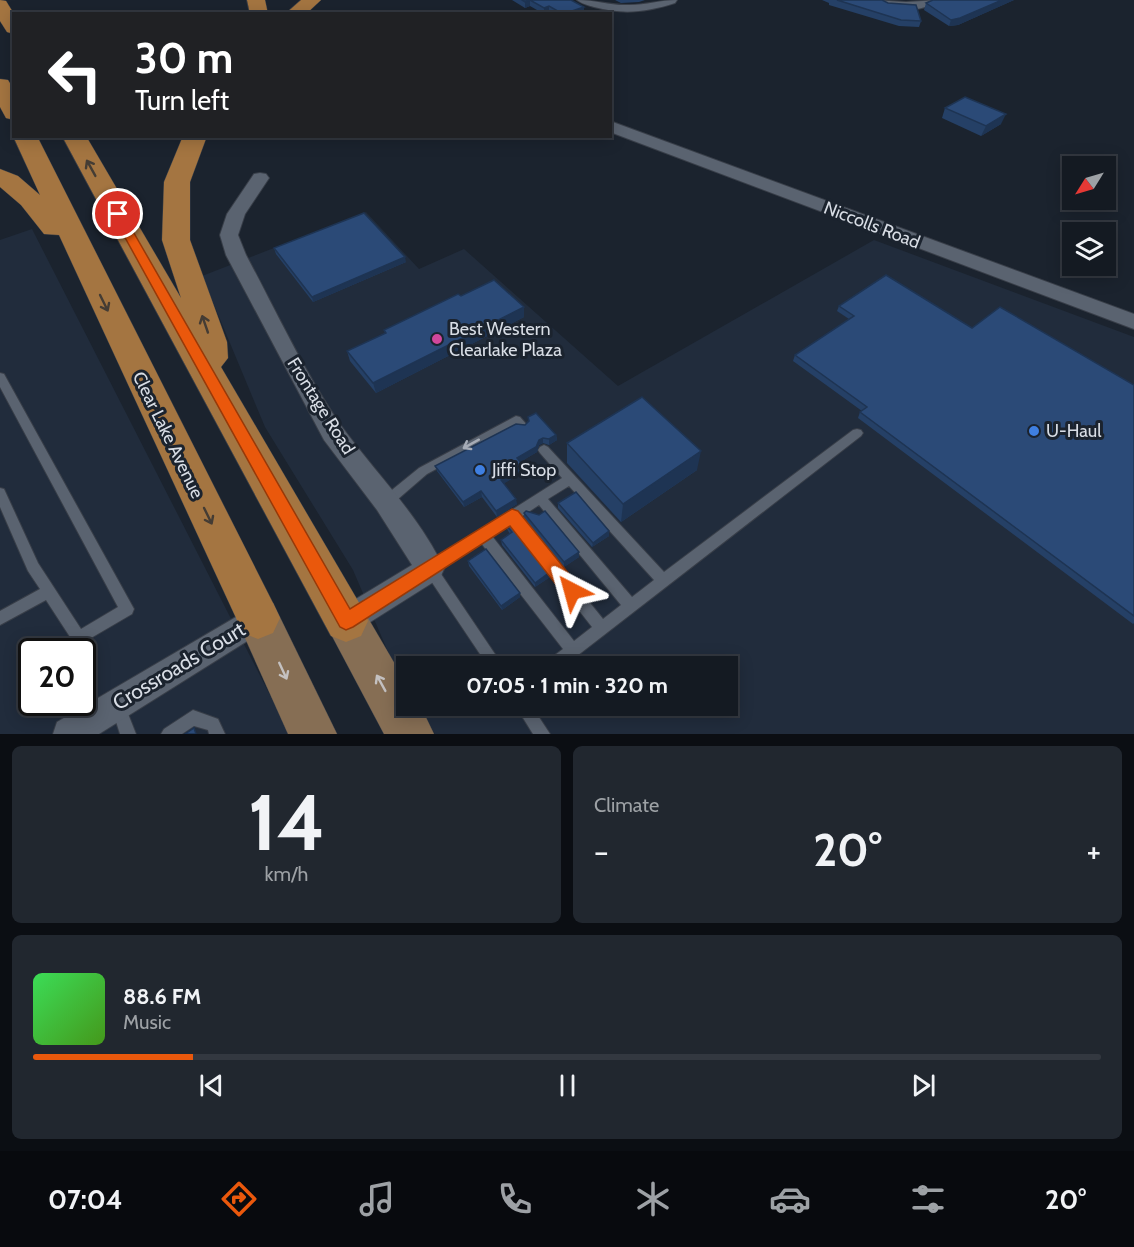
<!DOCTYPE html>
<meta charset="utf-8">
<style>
:root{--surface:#141a22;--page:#21272f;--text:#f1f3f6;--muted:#9da1a5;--line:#333840;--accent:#ea580c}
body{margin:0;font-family:Cabin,sans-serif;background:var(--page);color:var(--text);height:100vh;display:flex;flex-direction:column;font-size:22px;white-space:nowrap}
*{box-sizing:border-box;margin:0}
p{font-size:20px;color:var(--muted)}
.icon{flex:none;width:33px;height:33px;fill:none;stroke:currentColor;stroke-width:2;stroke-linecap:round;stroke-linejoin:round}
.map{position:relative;height:734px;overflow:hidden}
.drawer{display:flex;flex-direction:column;gap:12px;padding:12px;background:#0b0e13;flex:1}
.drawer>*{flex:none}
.guide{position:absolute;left:12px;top:12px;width:600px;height:126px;border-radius:0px;box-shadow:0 3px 15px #0003,0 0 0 2px var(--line);background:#202124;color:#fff;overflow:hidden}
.needle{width:39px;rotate:233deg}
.controls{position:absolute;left:1062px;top:156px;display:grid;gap:12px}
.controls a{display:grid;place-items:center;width:54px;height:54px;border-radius:0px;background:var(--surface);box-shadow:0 3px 15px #0003,0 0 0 2px var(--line);font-size:30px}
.speed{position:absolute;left:18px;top:638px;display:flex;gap:12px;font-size:30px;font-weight:700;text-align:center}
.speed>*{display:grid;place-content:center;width:78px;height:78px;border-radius:50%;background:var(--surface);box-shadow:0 3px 15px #0003,0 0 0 2px var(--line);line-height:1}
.speed .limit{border:3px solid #111;border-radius:9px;background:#fff;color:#111}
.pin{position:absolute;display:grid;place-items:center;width:51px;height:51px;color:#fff;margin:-26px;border:3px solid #fff;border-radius:50%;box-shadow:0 2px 6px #0007}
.me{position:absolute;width:66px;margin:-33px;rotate:321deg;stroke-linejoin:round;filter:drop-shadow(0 0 4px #0008)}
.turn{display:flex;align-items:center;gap:21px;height:126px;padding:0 24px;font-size:27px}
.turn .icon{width:78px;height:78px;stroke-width:2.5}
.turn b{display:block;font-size:42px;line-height:51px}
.big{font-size:45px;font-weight:700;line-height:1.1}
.drawer .tile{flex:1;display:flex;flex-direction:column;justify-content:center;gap:9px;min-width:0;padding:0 21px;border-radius:9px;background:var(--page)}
.drawer .dial{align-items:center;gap:0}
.dial b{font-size:78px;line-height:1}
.song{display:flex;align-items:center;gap:18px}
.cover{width:72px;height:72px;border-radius:9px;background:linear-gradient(135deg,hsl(130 70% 55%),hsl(100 70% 35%))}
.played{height:6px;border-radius:3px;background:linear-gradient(90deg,var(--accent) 15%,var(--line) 15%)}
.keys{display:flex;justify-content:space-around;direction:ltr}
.heat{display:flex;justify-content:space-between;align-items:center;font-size:33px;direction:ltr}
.drawer .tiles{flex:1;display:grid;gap:12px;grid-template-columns:1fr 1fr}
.tile:last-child{grid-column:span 2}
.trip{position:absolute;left:396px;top:656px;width:342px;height:60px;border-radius:0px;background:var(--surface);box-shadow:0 3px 15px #0003,0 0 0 2px var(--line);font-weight:700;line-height:60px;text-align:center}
.dock{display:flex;height:96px;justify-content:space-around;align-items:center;background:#080a0e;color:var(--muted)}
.dock .icon{width:42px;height:42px}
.dock .selected{color:var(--accent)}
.dock b{font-size:27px;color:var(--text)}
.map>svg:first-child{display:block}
.built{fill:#212c3c;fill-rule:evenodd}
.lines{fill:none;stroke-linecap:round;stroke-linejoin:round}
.service-casing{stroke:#383e48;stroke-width:2}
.minor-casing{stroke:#383e48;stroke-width:2}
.primary-casing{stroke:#383e48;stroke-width:1}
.motorway-casing{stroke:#383e48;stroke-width:1}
.service{fill:#5a6370;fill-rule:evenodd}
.minor{fill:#5a6370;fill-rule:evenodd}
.primary{fill:#866e54;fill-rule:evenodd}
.motorway{fill:#a47541;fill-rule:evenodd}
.wall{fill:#254066}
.shaded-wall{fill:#1e3453}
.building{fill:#2b4a77;stroke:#1e3453;stroke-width:1.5}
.oneway{stroke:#443c34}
.oneway2{stroke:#a6acb6}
.oneway3{stroke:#c4c1c1}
.route{fill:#ea580c;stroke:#983908;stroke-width:1.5}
.hotel-dot{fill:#d1479c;stroke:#1b232e;stroke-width:2}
.shop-dot{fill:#3f7fe0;stroke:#1b232e;stroke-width:2}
.labels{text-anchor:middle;stroke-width:6;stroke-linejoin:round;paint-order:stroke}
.street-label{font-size:18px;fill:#d8dde5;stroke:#1b232e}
.poi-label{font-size:18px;fill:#d8dde5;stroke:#1b232e;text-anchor:start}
.near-street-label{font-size:21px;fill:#d8dde5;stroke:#1b232e}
</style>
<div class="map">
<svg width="1134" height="734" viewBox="0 0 1134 734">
<rect width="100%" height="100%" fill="#1b232e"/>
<g class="built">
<polygon points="366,212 419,269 464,249 618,386 874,240 1134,337 1134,734 435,734 418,705 728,705 728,666 406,666 406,685 389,654 353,570 265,427 202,276"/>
<path d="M 32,229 L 273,701 L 288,734 L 0,734 L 0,240 ZM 32,651 L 82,651 L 82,702 L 32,702 Z"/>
</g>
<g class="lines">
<g class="service-casing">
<g id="service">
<polygon points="0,373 4,374 134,609 132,614 79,645 74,643 46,600 0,625 0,611 40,589 28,571 0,507 0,488 4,489 38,563 81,629 118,607 0,387"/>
<polygon points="516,416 520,417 527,425 525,428 521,429 515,426 427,474 390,506 386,507 382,506 380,502 382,498 419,468"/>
<path d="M 857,429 L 861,430 L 863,433 L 861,436 L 564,666 L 545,666 L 547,661 L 563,649 L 481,543 L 439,571 L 503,666 L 488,666 L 423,569 L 425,565 L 562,478 L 540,453 L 538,450 L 540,447 L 544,445 L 548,447 L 664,572 L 853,430 ZM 569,486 L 654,580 L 632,597 L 548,499 ZM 539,505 L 621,605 L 603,619 L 521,517 ZM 511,524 L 592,627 L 574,641 L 492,536 Z"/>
<polygon points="118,699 123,701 136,734 120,734 111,706 113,701"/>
<polygon points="515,705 531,705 550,734 533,734"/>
<polygon points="193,710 218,719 225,734 209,734 208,730 194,726 182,734 161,734 164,729"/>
</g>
</g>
<g class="minor-casing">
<g id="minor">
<path d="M 577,0 C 595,0 612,6 629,5 C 646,5 661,0 677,0 L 675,3 C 647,12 624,15 594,7 C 588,5 582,4 577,0 Z"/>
<path d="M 872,0 L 906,2 L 939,0 C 924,13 887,13 872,0 Z"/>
<polygon points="610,121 1134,314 1134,329 610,132"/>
<path d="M 260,173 L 266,174 L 269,178 L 245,214 L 238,235 L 246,255 C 276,311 306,376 342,427 C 375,472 422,519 444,569 L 440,578 L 356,631 L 346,635 L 336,631 L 331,621 L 336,611 L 412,565 L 377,510 L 324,440 L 226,255 L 220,235 L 227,214 L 254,174 Z"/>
<polygon points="258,604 268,608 273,618 268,628 99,734 53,734 57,722"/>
</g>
</g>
<g class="primary-casing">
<g id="primary">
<polygon points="258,597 273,603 337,734 288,734 236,618 243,603"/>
<polygon points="346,600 361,606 406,683 406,705 420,705 434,734 384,734 324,621 331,606"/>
</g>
</g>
<g class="motorway-casing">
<g id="motorway">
<polygon points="0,0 6,1 14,14 14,34 7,32 0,21"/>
<polygon points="247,0 265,0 268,14 250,14"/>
<polygon points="301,0 321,0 306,14 285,14"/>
<polygon points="0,79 8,80 14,90 14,120 6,118 0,107"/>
<polygon points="13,136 37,136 273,603 280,618 273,633 258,639 243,633 59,235 44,234 21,205 0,187 0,169 18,176 40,195"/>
<polygon points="62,136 86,136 181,298 162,240 164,182 183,136 207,136 190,182 190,240 227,342 228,358 221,367 361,606 368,621 361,636 346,642 331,636"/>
</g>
</g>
<use href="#service" class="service"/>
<use href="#minor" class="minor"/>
<use href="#primary" class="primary"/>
<use href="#motorway" class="motorway"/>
</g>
<g class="wall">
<polygon points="512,0 571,0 584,7 584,13 551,14 549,12 544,14 530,6 525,8"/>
<polygon points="615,0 645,0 639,2 621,3"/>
<polygon points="822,0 882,0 921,21 919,27 899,26 829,5 829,3"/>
<polygon points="933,0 1014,0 958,25 949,26 924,10 926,3"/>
<polygon points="945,108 1001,124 981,136 942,118"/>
<polygon points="274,248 406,262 313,302 276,254"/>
<polygon points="461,296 524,317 376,393 350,361 347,351 385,333 384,330"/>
<polygon points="839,306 972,328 1134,385 1134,623 1133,624 858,418 860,412 862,411 793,361 795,355 849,319 837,311"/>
<polygon points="528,417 556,435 557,440 549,445 543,443 539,445 537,452 520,462 524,466 524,472 504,483 517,504 497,517 482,497 464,507 437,471 435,466 525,425 528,421"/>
<polygon points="567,443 697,470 621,522 567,463"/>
<polygon points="558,503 609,531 609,536 592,547 558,508"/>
<polygon points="524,513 579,552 579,557 564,567 524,518"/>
<polygon points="506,525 550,572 550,577 535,587 502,545 501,540 510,534 507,529"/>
<polygon points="468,561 520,597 502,610 469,566"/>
</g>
<g class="shaded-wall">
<polygon points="530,0 530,6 525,8 525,2"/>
<polygon points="1002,0 1014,0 958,25 949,26 951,20"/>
<polygon points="549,6 549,12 544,14 544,8"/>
<polygon points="584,7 584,13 582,14 564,14"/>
<polygon points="1006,114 1001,124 981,136 986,126"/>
<polygon points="405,257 406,262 313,302 312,297"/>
<polygon points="524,307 524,317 376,393 373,383"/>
<polygon points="556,435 557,440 549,445 549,439"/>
<polygon points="543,438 543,443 539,445 537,452 517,464 517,458 539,440"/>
<polygon points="701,451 697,470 621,522 623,504"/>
<polygon points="524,466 524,472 501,485 501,480"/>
<polygon points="481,491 482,497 464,507 463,502"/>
<polygon points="516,499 517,504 497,517 496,511"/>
<polygon points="609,531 609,536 592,547 593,543"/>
<polygon points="579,552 579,557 564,567 564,562"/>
<polygon points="550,572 550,577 535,587 535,583"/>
<polygon points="520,593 520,597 502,610 501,606"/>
</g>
<g class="building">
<polygon points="522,0 571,0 584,7 563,14 549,6 544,8 530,0 525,2"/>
<polygon points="837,0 882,0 888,3 916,5 921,21 901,20"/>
<polygon points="933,0 1002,0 960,18 951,20 926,3"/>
<polygon points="965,97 1006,114 986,126 945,108"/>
<polygon points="364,213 405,257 312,297 274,248"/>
<polygon points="886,275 972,328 1000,307 1134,385 1134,616 860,412 867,407 795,355 854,316 839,306"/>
<polygon points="494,280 524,307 373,383 347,351 386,333 384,330 458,294 461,296"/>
<polygon points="642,397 701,451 623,504 567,443"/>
<polygon points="536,413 556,435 549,439 543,438 539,440 536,447 517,458 524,466 501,480 516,499 496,511 481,491 463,502 435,466 516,424 525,425 529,421 528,417"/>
<polygon points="576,492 609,531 593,543 558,503"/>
<polygon points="526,511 539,515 545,511 579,552 564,562 524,513"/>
<polygon points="510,522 550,572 535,583 501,540 512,532 506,525"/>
<polygon points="486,549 520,593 501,606 468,561"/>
<polygon points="194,728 196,734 185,734"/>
</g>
<defs><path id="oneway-shaft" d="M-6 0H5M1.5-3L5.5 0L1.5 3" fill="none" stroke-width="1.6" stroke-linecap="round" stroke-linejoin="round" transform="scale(1.5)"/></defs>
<g class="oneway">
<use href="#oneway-shaft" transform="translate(91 168) rotate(-119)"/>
<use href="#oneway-shaft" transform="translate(104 303) rotate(64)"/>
<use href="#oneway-shaft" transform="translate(205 324) rotate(-109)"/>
<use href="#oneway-shaft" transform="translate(208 516) rotate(64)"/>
</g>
<use class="oneway2" href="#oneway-shaft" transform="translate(471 444) rotate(151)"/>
<g class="oneway3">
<use href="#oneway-shaft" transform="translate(283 671) rotate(65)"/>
<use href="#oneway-shaft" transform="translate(381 683) rotate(-119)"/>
</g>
<polygon class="route" points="118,211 123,214 350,609 512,509 518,511 578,585 580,591 578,596 572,599 565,596 510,526 353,627 346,630 340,627 112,214"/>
<circle class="hotel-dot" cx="437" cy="339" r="6"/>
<g class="shop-dot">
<circle cx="1034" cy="431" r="6"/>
<circle cx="480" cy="470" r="6"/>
</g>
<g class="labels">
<g class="street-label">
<text transform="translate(872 225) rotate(21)" y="6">Niccolls Road</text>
<text transform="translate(321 406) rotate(58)" y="6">Frontage Road</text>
<text transform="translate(168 435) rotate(64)" y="6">Clear Lake Avenue</text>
</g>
<g class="poi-label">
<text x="449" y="335">Best Western<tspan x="449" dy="21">Clearlake Plaza</tspan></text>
<text x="1046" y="437">U-Haul</text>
<text x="492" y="476">Jiffi Stop</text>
</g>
<g class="near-street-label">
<text transform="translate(179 666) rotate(-31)" y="7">Crossroads Court</text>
</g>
</g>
</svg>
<div class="controls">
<a><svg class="needle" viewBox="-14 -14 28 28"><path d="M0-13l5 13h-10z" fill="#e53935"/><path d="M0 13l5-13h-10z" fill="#9da1a5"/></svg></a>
<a><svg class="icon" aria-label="layers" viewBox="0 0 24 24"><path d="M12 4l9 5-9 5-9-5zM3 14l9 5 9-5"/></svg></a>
</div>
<div class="speed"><div class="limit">20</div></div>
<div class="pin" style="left:118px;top:214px;background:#d93025"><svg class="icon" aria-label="arrive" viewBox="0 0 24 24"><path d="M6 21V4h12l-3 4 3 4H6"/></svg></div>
<svg class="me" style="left:572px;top:591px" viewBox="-20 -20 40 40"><path d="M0-17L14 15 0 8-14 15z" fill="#ea580c" stroke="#fff" stroke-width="4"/></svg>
<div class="trip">07:05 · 1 min · 320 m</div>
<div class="guide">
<div class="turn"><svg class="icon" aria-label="left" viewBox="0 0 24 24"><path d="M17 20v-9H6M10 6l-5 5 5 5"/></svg><div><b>30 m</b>Turn left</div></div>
</div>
</div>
<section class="drawer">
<div class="tiles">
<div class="tile dial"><b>14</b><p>km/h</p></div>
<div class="tile"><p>Climate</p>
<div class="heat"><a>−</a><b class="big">20°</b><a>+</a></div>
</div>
<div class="tile">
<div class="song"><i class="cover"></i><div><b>88.6 FM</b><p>Music</p></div></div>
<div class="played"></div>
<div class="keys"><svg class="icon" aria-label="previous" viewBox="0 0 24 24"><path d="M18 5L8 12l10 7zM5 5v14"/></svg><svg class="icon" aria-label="pause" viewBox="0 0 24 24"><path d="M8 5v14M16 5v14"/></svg><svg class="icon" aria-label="next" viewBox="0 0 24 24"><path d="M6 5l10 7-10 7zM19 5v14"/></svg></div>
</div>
</div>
</section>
<nav class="dock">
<b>07:04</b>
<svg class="icon selected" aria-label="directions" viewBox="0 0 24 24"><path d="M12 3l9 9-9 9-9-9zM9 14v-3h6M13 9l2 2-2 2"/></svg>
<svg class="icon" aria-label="music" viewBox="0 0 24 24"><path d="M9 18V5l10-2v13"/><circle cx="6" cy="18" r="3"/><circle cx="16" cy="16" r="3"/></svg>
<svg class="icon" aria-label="phone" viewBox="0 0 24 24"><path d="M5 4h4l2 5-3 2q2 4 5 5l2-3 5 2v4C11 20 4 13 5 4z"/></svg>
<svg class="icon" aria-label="climate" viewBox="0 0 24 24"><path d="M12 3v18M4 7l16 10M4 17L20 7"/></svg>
<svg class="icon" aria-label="car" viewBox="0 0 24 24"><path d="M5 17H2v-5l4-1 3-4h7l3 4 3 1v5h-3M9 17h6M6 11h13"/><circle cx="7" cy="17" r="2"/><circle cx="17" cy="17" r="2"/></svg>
<svg class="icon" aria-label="filters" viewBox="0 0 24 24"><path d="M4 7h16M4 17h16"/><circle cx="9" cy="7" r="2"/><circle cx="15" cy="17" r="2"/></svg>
<b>20°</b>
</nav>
